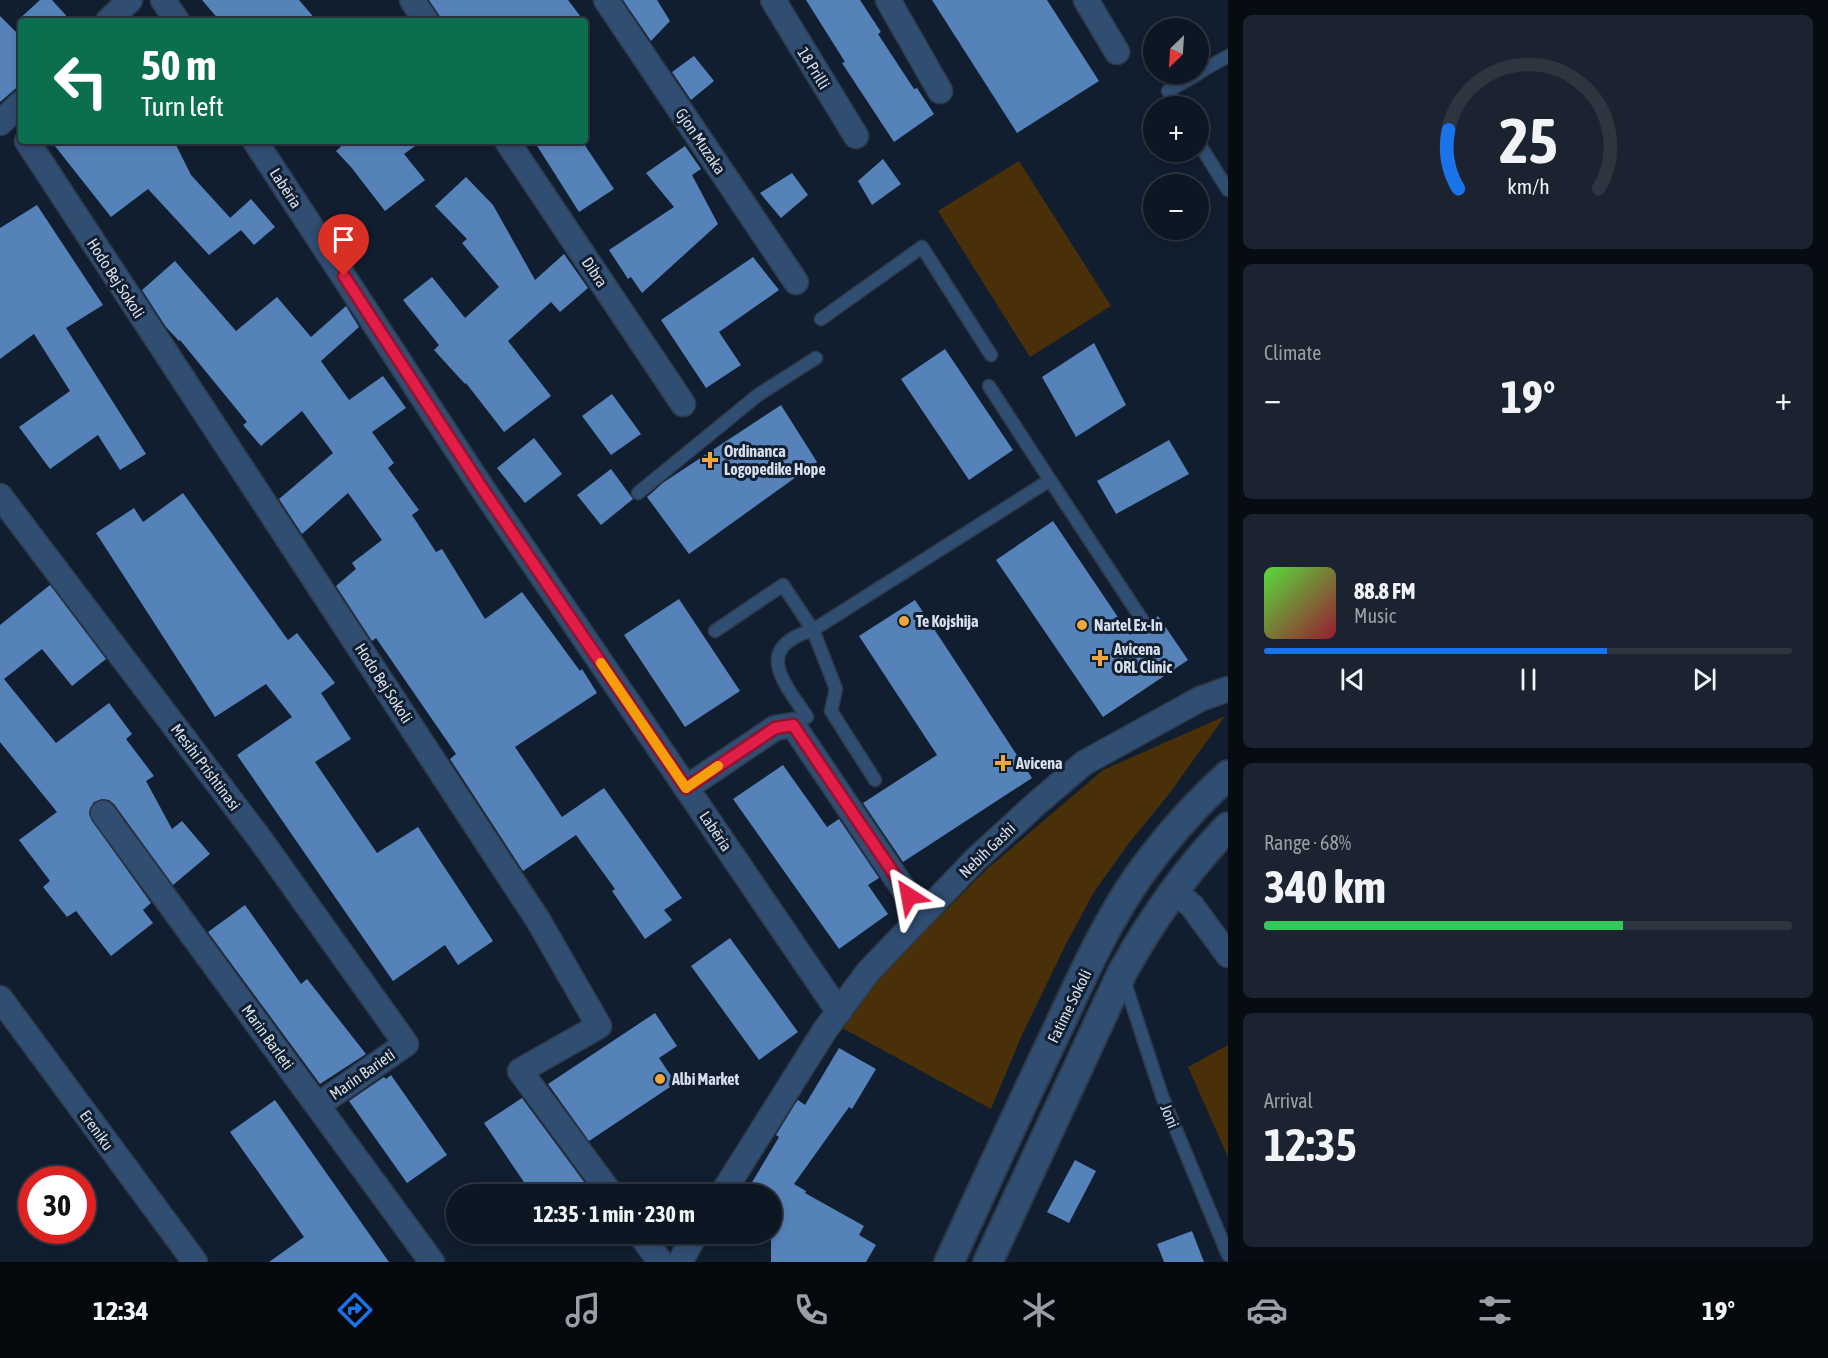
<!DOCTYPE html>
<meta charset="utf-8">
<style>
:root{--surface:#0d1623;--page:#1b2330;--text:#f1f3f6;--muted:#9a9fa6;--line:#2d3541;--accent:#1a73e8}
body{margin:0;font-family:"Asap Condensed",sans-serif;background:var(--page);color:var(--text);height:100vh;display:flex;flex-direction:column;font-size:22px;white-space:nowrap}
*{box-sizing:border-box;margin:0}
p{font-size:20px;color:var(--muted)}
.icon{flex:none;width:33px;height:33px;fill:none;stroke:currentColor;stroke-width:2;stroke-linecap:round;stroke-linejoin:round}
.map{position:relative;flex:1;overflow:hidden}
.sheet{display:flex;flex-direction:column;gap:15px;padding:15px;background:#070c13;width:600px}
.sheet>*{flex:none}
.hud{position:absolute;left:18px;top:18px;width:570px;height:126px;border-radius:6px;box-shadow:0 3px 9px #0003,0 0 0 2px var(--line);background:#0b6e4f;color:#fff;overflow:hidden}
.needle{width:39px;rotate:205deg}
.fabs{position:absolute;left:1143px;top:18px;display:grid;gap:12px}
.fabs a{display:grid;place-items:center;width:66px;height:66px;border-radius:50%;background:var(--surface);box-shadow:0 3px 9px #0003,0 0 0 2px var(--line);font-size:30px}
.speed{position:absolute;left:18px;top:1166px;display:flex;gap:12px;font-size:30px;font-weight:700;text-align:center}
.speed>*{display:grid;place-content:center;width:78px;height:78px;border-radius:50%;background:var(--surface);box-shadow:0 3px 9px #0003,0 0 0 2px var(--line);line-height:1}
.speed .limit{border:9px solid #d22;background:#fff;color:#111}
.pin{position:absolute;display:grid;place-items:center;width:51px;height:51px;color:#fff;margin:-62px -26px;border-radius:50% 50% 50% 0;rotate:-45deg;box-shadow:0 0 6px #0007}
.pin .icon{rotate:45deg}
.me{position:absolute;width:66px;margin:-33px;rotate:326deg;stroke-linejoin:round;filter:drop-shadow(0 0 4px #0008)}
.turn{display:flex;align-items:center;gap:21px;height:126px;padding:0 24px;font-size:27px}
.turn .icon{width:78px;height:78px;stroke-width:2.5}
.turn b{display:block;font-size:42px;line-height:51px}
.big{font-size:45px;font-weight:700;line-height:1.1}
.sheet .card{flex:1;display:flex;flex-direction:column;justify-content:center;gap:9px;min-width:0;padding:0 21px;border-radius:9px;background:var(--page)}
.sheet .dial{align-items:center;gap:0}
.dial svg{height:156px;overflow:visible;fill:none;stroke:var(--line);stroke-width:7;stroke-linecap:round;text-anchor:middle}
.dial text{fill:var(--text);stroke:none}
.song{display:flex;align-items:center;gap:18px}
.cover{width:72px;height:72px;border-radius:9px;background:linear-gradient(135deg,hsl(110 70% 55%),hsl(350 70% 35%))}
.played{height:6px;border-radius:3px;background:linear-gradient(90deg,var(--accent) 65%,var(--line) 65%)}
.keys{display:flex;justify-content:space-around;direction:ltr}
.heat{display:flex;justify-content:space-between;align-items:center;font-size:33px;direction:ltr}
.charge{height:9px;border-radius:4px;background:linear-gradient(90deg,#34c759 68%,var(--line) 0)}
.trip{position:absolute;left:446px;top:1184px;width:336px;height:60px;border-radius:30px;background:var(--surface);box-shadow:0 3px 9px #0003,0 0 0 2px var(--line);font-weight:700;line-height:60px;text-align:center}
.tabs{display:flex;height:96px;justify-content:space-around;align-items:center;background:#05090e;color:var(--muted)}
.tabs .icon{width:42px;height:42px}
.tabs .on{color:var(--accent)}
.tabs b{font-size:27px;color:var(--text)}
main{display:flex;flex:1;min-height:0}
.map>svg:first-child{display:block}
.green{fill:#493009}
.building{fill:#5682ba}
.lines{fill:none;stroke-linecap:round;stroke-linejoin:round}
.service-casing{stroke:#2d3949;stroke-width:15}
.minor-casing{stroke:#2d3949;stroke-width:27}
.tertiary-casing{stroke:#2d3949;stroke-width:32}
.service{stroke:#304d72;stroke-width:12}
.minor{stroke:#304d72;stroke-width:24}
.tertiary{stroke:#304d72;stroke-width:28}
.route-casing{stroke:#92132f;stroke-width:15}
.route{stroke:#e11d48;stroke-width:10}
.slow{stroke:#f59e0b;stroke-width:10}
.poi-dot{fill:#eea73c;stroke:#111e2f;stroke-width:2}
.labels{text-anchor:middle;stroke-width:6;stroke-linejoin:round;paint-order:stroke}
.street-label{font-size:16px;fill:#d6dfeb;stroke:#111e2f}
.poi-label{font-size:16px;font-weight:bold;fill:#d6dfeb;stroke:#111e2f;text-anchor:start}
</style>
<main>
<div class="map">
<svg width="1228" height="1262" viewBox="0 0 1228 1262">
<rect width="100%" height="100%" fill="#111e2f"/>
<g class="green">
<polygon points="1019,161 1111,306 1030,357 938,211"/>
<polygon points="1225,716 1169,794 1129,843 1094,892 1066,944 1021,1037 991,1109 833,1023 987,869 1103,770"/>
<polygon points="1228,1045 1228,1157 1188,1067"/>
</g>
<g class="building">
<polygon points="40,0 52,0 71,21 17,21"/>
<polygon points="202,0 299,0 317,21 220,21"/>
<polygon points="429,0 568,0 584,21 443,21"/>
<polygon points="623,0 657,0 670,21 651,41"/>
<polygon points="806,0 860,0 881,32 878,34 914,89 917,88 934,114 894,142 842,63 845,62"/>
<polygon points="932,0 1047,0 1099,81 1017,133"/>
<polygon points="0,16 21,37 21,84 0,102"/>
<polygon points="694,56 714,81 691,100 672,72"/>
<polygon points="51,141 174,141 191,175 233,221 230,218 251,199 275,227 254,245 241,230 209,255 148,189 111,217"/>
<polygon points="347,141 422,141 404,154 425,180 385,211 351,167 336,151"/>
<polygon points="534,141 582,141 614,189 579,212"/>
<polygon points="685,146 701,169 692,175 718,224 642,293 631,277 628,279 609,250 674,207 646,173"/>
<polygon points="883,159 901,184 872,205 858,181"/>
<polygon points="792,173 808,195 781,218 760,193"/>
<polygon points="466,177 493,205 535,280 564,254 588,288 560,312 551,302 508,341 551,396 504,432 466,383 465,384 434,350 439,345 403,300 432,277 465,318 499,287 462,243 467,239 435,206"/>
<polygon points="37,205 103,305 66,328 146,454 120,470 98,435 50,469 19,427 70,391 34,334 0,359 0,228"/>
<polygon points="753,257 779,290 719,332 741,365 706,388 661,320"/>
<polygon points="175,261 236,331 277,297 311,337 346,306 359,327 321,361 349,400 383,376 406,408 372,432 394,463 388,468 419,510 412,515 436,552 442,549 485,619 522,592 580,671 582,669 597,693 515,747 562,817 604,788 682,898 664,910 672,920 645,939 612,891 615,889 576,835 523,871 450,759 456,754 376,638 372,641 336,586 356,569 352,563 382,540 348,493 302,534 279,499 333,453 302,411 261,446 243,425 247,422 180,340 179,341 166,327 142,290"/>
<polygon points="1094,343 1126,405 1076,437 1042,377"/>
<polygon points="945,349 1013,450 969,480 901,379"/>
<polygon points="612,394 641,434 611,455 582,416"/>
<polygon points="781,405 817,462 689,554 647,497 664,482"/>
<polygon points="534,438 562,474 525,503 497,468"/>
<polygon points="1169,440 1189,474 1116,514 1097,481"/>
<polygon points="611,469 633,499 601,525 577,495"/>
<polygon points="183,493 288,640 297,633 335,683 321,693 351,739 315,762 377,853 418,827 493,941 458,965 445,945 393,981 237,755 292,717 266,684 215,717 96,533 134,508 143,522"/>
<polygon points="1053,521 1130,635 1140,628 1148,627 1151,621 1158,616 1188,660 1103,717 996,560"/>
<polygon points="50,585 106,659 72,686 42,649 4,679 56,743 109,703 132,734 126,739 154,776 146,781 172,829 182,821 210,854 173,885 114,804 109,800 102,799 94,802 90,808 89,814 92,821 151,903 143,910 153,923 111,956 76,911 67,917 43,887 50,881 19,840 57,812 0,742 0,625"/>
<polygon points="679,599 740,691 685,727 624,635"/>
<polygon points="915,600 1032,778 903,862 863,803 937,755 859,636"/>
<polygon points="783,765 827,827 839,819 879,878 868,885 888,914 839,949 733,799"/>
<polygon points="245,905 301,984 307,979 366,1054 320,1084 208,932"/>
<polygon points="730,938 798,1032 759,1060 691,966"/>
<polygon points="655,1013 677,1046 659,1058 676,1083 589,1141 548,1084"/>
<polygon points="839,1048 876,1069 852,1109 849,1107 794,1184 806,1191 805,1193 864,1226 859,1235 876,1245 866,1262 771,1262 771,1204 777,1194 745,1194 779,1137 776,1135 795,1104 798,1100 805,1105"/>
<polygon points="391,1075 447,1155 407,1183 349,1101 384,1077 386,1079"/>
<polygon points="522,1098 593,1194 532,1194 484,1123"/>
<polygon points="275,1100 389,1262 269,1262 304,1237 230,1132"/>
<polygon points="1075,1160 1096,1171 1069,1223 1047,1212"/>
<polygon points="1192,1231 1204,1262 1164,1262 1157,1244"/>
</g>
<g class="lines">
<g class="service-casing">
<g id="service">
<polyline points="1198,73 1228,56"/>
<polyline points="1177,106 1168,91 1198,74"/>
<polyline points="1198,142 1228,190"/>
<polyline points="821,319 922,247 991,355"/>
<polyline points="989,386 1050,480"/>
<polyline points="638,493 758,395 816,358"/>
<polyline points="715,631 783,585 813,630 836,689 831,711 875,780"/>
<path d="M 807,717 C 784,682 752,648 813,630 L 1050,480 L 1143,621"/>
<polyline points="1123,977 1162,1096 1228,1255"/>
</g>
</g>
<g class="minor-casing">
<g id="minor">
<polyline points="163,0 177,21"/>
<polyline points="412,0 426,21"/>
<polyline points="606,0 796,282"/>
<polyline points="773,0 856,136"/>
<polyline points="888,0 940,91"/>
<polyline points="1086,0 1117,52"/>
<polyline points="108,21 130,0"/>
<polyline points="0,123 21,103"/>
<polyline points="27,141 538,920 599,1026 520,1071 611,1194"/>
<polyline points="255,141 482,488 839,1012"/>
<polyline points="507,141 683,404"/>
<polyline points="0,496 260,839 406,1044 318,1105"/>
<polyline points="686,788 775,728 793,725 921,915"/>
<polyline points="103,813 432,1262"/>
<polyline points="1173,890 1192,906 1228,955"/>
<polyline points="0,998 195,1262"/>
<polyline points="722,1194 825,1030 868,972 975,860 1036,804 1084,763 1200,699 1228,689"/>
<polyline points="639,1233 660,1261"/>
<polyline points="680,1262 696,1233"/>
</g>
</g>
<g class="tertiary-casing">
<g id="tertiary">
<path d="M 949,1262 C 983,1189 1016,1116 1051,1043 C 1078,986 1104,925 1140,874 C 1166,838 1196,804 1228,775"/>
<path d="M 988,1262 L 1122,973 C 1152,919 1185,871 1228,827"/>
</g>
</g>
<use href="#service" class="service"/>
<use href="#minor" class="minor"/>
<use href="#tertiary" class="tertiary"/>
</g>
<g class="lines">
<g class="route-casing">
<polyline id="route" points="344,276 482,488 686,788 775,728 793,725 909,896"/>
</g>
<use href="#route" class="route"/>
<polyline class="slow" points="601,663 686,788 718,766"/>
</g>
<g class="poi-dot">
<path d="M707 451h6v6h6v6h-6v6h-6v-6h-6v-6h6z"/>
<circle cx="904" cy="621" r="6"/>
<circle cx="1082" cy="625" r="6"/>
<path d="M1097 649h6v6h6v6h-6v6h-6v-6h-6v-6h6z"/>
<path d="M1000 754h6v6h6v6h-6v6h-6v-6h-6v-6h6z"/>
<circle cx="660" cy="1079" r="6"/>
</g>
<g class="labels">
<g class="street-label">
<text transform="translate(814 68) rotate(58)" y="6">18 Prilli</text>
<text transform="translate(701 141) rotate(56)" y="6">Gjon Muzaka</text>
<text transform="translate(286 188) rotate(57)" y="6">Labëria</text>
<text transform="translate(595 272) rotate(56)" y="6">Dibra</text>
<text transform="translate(116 278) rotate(57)" y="6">Hodo Bej Sokoli</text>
<text transform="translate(384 683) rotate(57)" y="6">Hodo Bej Sokoli</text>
<text transform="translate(206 767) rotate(53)" y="6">Mesihi Prishtinasi</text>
<text transform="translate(716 831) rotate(56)" y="6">Labëria</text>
<text transform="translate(987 850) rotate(-44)" y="6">Nebih Gashi</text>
<text transform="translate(1069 1006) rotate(-64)" y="6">Fatime Sokoli</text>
<text transform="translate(268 1037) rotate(54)" y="6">Marin Barleti</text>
<text transform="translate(362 1074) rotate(-35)" y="6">Marin Barieti</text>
<text transform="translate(1170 1116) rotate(68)" y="6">Joni</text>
<text transform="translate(97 1130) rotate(54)" y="6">Ereniku</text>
</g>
<g class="poi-label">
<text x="724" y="457">Ordinanca<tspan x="724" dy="18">Logopedike Hope</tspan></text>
<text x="916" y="627">Te Kojshija</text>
<text x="1094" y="631">Nartel Ex-In</text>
<text x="1114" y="655">Avicena<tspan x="1114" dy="18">ORL Clinic</tspan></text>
<text x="1016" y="769">Avicena</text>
<text x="672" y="1085">Albi Market</text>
</g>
</g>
</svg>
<div class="fabs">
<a><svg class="needle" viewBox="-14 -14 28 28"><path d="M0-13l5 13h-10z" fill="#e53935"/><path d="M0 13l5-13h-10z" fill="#9a9fa6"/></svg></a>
<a>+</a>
<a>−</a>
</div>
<div class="speed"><div class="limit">30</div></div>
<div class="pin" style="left:344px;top:276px;background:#d93025"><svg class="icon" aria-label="arrive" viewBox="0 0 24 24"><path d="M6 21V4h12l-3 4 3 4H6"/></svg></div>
<svg class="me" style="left:909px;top:896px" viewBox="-20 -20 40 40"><path d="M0-17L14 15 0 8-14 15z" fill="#e11d48" stroke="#fff" stroke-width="4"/></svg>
<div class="trip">12:35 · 1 min · 230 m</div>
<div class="hud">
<div class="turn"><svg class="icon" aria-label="left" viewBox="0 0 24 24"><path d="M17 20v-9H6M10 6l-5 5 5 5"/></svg><div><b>50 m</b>Turn left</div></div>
</div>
</div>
<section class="sheet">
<div class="card dial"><svg viewBox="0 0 100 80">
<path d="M14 69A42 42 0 1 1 86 69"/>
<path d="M14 69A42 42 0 0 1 9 39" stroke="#1a73e8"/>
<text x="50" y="56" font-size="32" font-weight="700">25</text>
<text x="50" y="72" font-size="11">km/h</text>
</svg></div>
<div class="card"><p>Climate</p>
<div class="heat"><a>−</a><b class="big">19°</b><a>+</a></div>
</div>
<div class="card">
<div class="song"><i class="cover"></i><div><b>88.8 FM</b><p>Music</p></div></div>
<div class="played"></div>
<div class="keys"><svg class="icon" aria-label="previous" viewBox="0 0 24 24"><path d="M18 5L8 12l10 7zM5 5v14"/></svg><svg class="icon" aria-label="pause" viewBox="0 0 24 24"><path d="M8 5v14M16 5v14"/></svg><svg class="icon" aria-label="next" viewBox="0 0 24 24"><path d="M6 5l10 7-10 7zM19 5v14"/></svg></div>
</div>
<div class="card"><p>Range · 68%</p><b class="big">340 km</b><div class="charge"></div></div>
<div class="card"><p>Arrival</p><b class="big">12:35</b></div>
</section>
</main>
<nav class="tabs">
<b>12:34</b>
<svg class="icon on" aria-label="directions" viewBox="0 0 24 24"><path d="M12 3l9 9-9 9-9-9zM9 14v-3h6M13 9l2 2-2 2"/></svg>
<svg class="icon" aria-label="music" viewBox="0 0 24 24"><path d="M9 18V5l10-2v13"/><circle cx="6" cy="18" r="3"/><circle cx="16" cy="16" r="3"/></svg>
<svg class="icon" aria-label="phone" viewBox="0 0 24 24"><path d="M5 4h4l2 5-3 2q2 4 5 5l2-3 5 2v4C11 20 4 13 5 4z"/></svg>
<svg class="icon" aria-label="climate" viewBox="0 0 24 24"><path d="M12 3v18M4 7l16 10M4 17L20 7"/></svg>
<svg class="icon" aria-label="car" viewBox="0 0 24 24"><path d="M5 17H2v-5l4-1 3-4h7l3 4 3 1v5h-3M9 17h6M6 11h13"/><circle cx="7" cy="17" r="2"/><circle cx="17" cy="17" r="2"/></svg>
<svg class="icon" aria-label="filters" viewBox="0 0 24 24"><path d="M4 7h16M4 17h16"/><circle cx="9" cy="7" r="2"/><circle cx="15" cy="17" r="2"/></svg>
<b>19°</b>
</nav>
